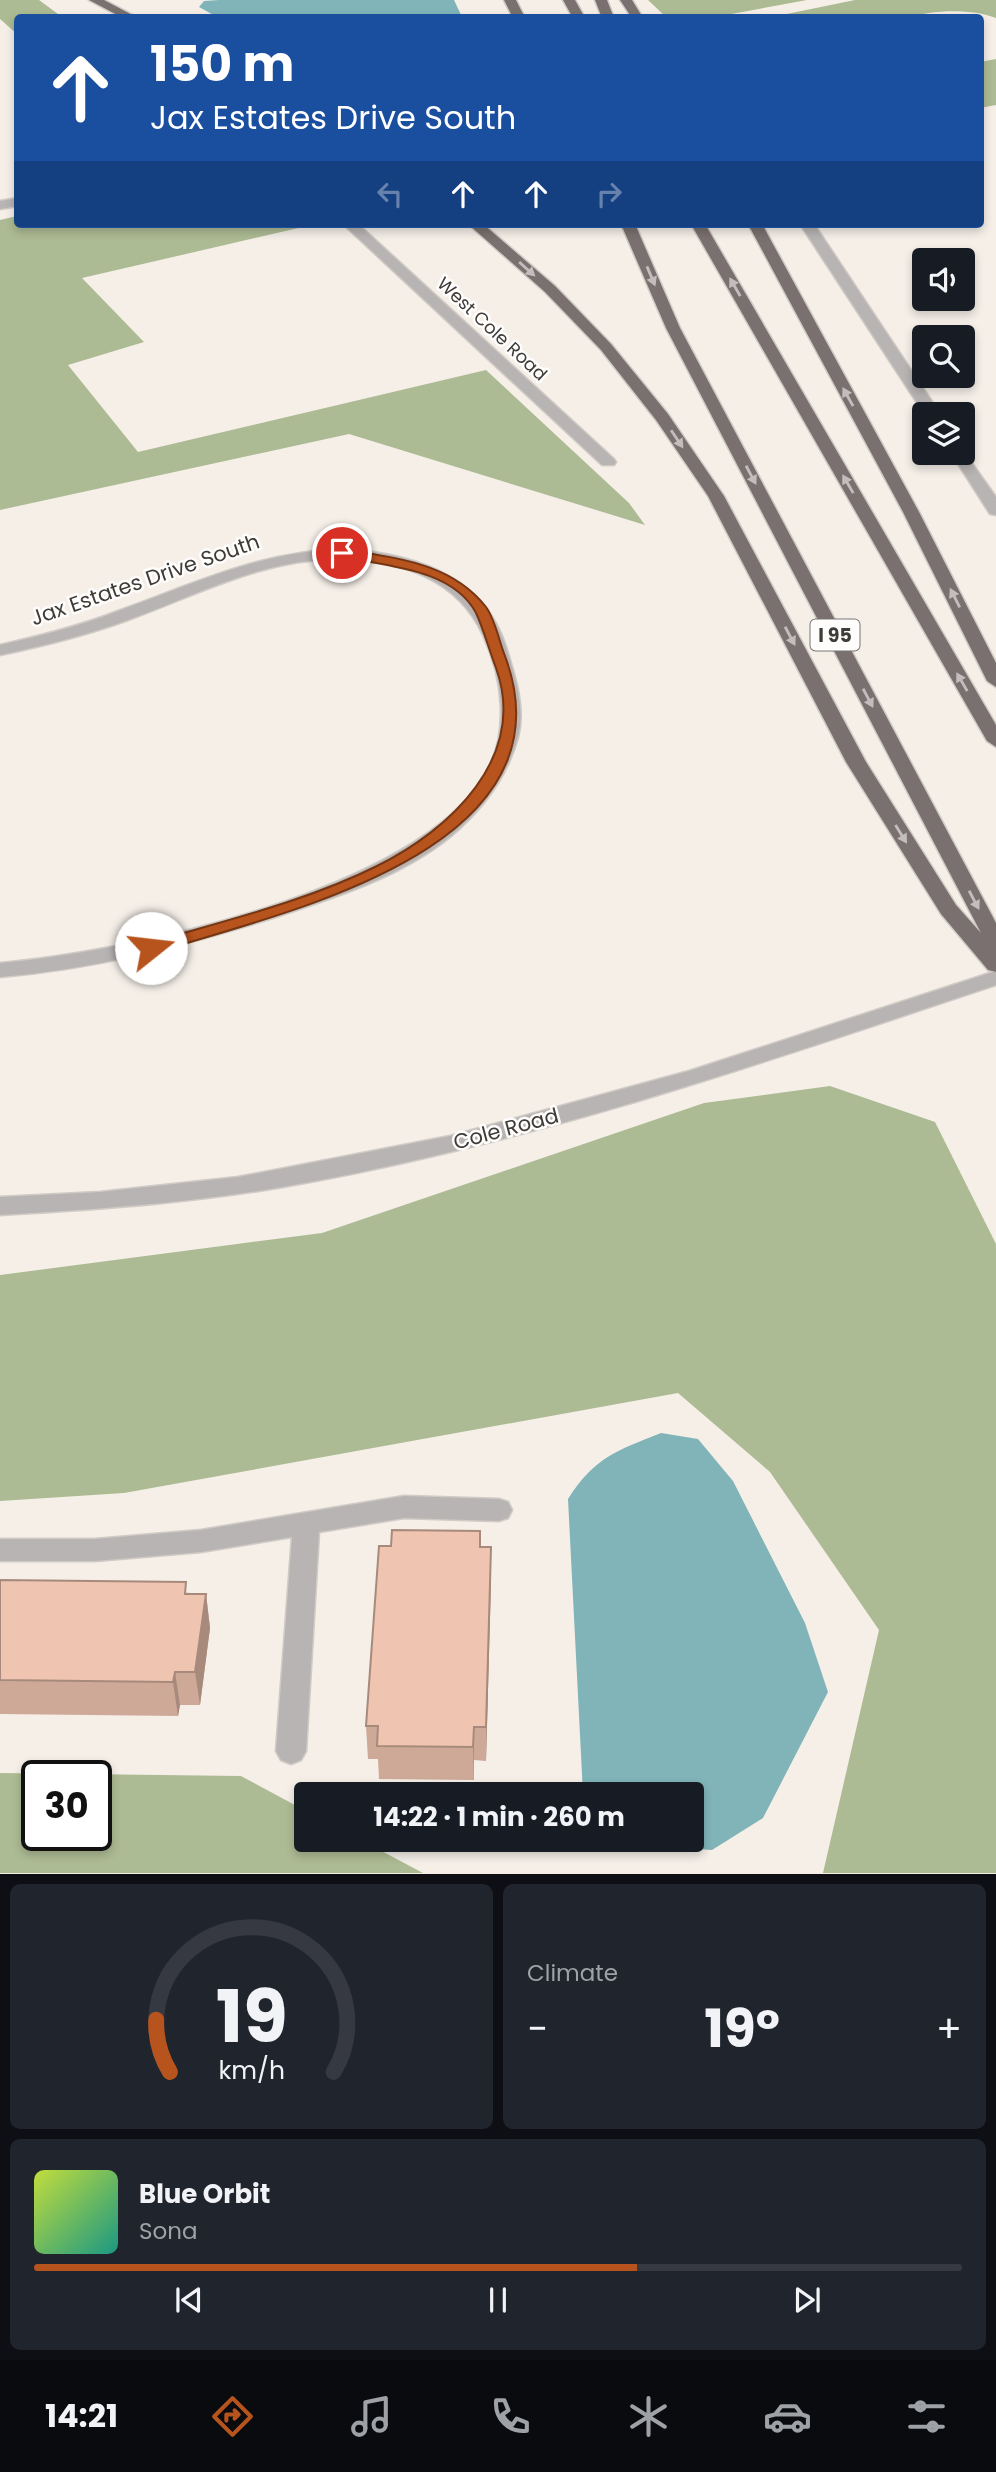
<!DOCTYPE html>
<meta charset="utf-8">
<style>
:root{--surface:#171b24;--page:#20242c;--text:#f1f3f6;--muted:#9ea1a6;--line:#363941;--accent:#b7531d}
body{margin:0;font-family:Poppins,sans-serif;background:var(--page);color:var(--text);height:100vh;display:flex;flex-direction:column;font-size:26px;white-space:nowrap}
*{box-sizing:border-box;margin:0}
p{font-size:23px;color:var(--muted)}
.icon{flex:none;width:38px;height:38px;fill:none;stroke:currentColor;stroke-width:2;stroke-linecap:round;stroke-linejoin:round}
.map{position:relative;height:1874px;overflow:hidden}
.panel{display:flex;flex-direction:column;gap:10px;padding:10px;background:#0d0f14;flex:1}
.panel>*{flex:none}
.guide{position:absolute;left:14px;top:14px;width:970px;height:214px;border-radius:7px;box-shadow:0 4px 10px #0003;background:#1a4fa0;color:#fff;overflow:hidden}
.buttons{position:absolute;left:912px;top:248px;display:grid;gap:14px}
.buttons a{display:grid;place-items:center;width:63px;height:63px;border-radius:7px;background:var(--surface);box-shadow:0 4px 10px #0003;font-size:35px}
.speed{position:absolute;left:21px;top:1760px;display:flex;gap:14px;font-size:35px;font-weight:700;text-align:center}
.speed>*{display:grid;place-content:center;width:91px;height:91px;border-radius:50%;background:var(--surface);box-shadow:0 4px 10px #0003;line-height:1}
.speed .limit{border:4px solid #111;border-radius:10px;background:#fff;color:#111}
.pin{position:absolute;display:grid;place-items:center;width:60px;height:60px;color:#fff;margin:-30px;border:4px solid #fff;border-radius:50%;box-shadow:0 2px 7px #0007}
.me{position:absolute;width:77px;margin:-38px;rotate:74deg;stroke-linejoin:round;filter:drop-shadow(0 0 5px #0008)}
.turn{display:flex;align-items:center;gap:24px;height:147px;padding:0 21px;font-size:32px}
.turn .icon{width:91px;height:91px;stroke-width:2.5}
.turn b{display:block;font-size:49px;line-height:60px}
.lanes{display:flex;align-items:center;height:66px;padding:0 21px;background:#0003;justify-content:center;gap:35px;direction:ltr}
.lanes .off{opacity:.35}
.big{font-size:52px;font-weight:700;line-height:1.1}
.panel .tile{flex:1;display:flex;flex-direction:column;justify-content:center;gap:10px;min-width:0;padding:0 24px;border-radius:10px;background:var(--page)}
.panel .dial{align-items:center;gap:0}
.dial svg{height:182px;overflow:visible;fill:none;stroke:var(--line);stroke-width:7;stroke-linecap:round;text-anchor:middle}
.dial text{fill:var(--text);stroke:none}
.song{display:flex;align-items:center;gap:21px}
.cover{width:84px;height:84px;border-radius:10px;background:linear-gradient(135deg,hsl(70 70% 55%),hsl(170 70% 35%))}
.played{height:7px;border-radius:4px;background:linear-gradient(90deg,var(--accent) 65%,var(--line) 65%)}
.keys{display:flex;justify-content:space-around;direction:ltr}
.heat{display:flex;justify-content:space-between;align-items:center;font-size:38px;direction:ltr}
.panel .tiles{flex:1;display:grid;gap:10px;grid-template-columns:1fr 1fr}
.tile:last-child{grid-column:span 2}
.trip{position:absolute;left:294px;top:1782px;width:410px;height:70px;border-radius:7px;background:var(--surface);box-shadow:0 4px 10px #0003;font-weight:700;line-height:70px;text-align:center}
.menu{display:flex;height:112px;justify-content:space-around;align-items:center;background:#090b0e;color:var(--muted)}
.menu .icon{width:49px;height:49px}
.menu .current{color:var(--accent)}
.menu b{font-size:32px;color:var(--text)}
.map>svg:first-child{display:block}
.forest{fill:#adbb94;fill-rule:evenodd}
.water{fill:#80b4b8}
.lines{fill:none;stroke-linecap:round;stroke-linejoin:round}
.minor-casing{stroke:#d0cbc5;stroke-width:3}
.highway-casing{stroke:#d0cbc5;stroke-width:3}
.minor{fill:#b9b4b4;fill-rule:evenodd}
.highway{fill:#7a7070;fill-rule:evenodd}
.wall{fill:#cea998}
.shaded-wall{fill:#a78a7c}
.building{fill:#efc5b1;stroke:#a78a7c;stroke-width:2}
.oneway{fill:#c3bebd}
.route{fill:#b7531d;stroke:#773613;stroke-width:2}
.labels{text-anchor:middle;stroke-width:5;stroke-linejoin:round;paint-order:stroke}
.far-street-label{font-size:18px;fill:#3e3c39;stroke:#fefdfc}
.shield{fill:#fefdfc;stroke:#787674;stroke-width:2}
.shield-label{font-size:19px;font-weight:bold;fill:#3e3c39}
.street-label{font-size:21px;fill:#3e3c39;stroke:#fefdfc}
</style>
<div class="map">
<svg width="996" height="1874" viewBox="0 0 996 1874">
<rect width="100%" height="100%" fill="#f5efe8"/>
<g class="forest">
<polygon points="0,0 39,0 62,17 18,18 17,34 0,19"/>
<polygon points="648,0 807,0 715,17 666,17"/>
<path d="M 855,0 L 996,0 L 996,18 C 971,8 932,10 906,18 L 772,17 Z"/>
<polygon points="996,59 996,105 980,108 980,62"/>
<polygon points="17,216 18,224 316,224 82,278 144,342 68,365 138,452 486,370 629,503 645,525 349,434 0,510 0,220"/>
<polygon points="830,1086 935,1122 996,1244 996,1873 823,1873 879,1630 770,1472 678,1393 124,1493 0,1501 0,1275 322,1233 704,1103"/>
<path d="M 0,1773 L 241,1776 L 306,1811 L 306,1839 L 359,1839 L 423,1873 L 0,1873 ZM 96,1776 L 96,1836 L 37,1836 L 37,1776 Z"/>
</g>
<g class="water">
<polygon points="219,0 454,0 462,17 219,18 199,7 204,1"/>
<path d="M 661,1433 L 698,1439 L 733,1481 L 805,1623 L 828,1692 L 763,1818 L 712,1850 L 629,1845 L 623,1839 L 691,1839 L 691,1794 L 583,1794 L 568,1499 C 595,1457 616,1451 661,1433 Z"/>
</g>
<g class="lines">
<g class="minor-casing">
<g id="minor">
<polygon points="18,198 18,206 0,209 0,201"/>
<polygon points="343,224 358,224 614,459 616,462 614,465 602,465"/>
<polygon points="800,224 814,224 941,415 925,415"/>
<polygon points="962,449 996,497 996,515 990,514 951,453 962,453"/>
<path d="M 343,549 C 410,553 481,573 505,644 C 514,673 526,707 518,737 C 507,777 482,810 451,836 C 402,876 337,897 279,916 C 187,945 96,969 0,977 L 0,963 C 127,952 416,891 485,775 C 510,732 503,679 483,635 C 458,579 400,560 342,559 C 265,558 199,594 128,620 C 87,635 43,646 0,655 L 0,645 C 40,636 80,626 118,611 C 193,584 262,551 343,549 Z"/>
<path d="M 996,971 L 996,985 C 770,1060 545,1139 310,1182 C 207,1202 104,1209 0,1215 L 0,1197 L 100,1192 L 238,1177 L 450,1136 L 689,1071 Z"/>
<polygon points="404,1496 499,1499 508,1502 512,1510 508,1518 499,1521 404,1518 319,1532 306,1751 301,1760 291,1764 281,1760 276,1751 292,1537 201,1552 95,1561 0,1561 0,1539 95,1539 201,1530"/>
</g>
</g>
<g class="highway-casing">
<g id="highway">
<polygon points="89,0 104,0 138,18 123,18"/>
<polygon points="504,0 516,0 525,18 513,18"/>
<polygon points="563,0 575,0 585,18 573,18"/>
<polygon points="595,0 607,0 614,18 602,18"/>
<polygon points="620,0 632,0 643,18 632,18"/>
<polygon points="468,224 483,224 555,286 611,344 668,414 724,496 866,762 956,905 981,933 666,328 621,224 635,224 680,328 996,923 996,972 988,970 941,914 846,762 708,496 656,420 601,350 545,292"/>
<polygon points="691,224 705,224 996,725 996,747 987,741"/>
<polygon points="748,224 762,224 919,512 996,663 996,687 987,681 903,512"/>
</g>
</g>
<use href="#minor" class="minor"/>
<use href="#highway" class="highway"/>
</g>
<g class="wall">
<polygon points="481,1547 491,1547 486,1761 474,1760 474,1780 379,1779 378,1759 368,1759 366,1726"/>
<polygon points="0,1580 206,1594 210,1628 200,1705 180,1705 178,1716 0,1714"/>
</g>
<g class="shaded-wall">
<polygon points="491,1547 491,1581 486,1761 486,1727"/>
<polygon points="206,1594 210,1628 200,1705 195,1672"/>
<polygon points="175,1672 180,1705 178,1716 173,1682"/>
<polygon points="474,1727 474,1780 473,1747"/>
</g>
<g class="building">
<polygon points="392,1530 480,1531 480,1547 491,1547 486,1727 474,1727 473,1747 377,1746 378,1726 366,1726 379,1546 391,1546"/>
<polygon points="0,1580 186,1582 185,1594 206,1594 195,1672 175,1672 173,1682 0,1680"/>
</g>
<defs><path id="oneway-solid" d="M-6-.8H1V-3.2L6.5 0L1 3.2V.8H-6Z" transform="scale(1.75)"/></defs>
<g class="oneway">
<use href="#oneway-solid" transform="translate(527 269) rotate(42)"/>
<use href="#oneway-solid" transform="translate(651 276) rotate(67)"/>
<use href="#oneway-solid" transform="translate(735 287) rotate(-120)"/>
<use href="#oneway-solid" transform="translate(848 397) rotate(-119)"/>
<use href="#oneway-solid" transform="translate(677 439) rotate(56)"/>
<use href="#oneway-solid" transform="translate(751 475) rotate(62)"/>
<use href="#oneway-solid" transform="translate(848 484) rotate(-120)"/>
<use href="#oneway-solid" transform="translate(955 598) rotate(-117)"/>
<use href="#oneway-solid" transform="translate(790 636) rotate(62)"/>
<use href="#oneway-solid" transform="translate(962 682) rotate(-120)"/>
<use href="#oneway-solid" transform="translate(868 698) rotate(62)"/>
<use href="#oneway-solid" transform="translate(901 834) rotate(58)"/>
<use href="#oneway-solid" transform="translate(974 900) rotate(62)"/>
</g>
<path class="route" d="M 342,549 C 394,558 451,562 486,607 C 495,619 499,641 505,656 C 577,849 285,912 157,952 L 146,952 L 143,948 L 146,944 C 223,921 305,902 377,866 C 450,830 528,757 496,668 C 489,650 484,630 476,613 C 452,567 381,566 338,556 L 336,553 Z"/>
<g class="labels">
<g class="far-street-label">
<text transform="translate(492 329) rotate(43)" y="6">West Cole Road</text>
</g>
<rect class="shield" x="810.5" y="619.5" width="49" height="31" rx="5"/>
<g class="shield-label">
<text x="835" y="642">I 95</text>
</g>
<g class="street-label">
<text transform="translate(145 580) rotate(-19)" y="7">Jax Estates Drive South</text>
<text transform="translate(506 1129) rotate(-15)" y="7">Cole Road</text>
</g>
</g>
</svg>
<div class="buttons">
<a><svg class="icon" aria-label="sound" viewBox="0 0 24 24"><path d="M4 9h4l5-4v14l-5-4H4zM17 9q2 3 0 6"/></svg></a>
<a><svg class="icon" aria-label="search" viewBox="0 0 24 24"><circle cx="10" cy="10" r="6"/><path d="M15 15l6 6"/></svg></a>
<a><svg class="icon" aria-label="layers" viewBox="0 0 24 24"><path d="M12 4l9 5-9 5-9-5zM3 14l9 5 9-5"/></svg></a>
</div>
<div class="speed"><div class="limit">30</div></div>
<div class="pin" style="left:342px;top:553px;background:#d93025"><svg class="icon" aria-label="arrive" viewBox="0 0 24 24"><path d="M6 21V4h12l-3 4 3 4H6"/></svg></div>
<svg class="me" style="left:151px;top:948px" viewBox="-20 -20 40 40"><circle r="19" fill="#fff"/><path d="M0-13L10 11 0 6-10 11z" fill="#b7531d"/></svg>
<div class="trip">14:22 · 1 min · 260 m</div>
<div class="guide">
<div class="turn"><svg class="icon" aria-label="ahead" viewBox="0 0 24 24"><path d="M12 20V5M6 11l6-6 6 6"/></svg><div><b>150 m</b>Jax Estates Drive South</div></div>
<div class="lanes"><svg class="icon off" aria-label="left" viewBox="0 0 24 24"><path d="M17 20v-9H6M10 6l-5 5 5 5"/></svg><svg class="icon" aria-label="ahead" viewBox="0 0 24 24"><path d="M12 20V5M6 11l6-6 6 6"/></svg><svg class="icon" aria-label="ahead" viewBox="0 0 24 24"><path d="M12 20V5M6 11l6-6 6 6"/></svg><svg class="icon off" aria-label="right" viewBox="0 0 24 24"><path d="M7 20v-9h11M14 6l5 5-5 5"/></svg></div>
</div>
</div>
<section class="panel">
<div class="tiles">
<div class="tile dial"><svg viewBox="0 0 100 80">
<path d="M14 69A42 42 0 1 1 86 69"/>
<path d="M14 69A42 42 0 0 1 8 46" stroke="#b7531d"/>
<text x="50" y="56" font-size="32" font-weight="700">19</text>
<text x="50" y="72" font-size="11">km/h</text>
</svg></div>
<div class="tile"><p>Climate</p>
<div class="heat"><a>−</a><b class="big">19°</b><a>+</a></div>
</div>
<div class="tile">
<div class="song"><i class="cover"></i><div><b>Blue Orbit</b><p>Sona</p></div></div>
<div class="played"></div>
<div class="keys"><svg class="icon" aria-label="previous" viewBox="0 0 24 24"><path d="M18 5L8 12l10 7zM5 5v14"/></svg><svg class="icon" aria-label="pause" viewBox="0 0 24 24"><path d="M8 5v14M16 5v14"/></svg><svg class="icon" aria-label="next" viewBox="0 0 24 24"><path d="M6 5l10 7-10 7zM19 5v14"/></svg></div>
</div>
</div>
</section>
<nav class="menu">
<b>14:21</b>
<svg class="icon current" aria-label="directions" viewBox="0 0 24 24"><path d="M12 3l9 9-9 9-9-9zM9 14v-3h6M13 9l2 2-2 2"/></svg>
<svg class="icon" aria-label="music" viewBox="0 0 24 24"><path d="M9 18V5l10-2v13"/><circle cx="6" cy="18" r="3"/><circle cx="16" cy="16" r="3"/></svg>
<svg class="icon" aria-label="phone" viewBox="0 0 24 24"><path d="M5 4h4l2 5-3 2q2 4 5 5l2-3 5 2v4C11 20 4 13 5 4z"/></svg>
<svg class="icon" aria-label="climate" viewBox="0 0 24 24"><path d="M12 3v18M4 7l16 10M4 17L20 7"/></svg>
<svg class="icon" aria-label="car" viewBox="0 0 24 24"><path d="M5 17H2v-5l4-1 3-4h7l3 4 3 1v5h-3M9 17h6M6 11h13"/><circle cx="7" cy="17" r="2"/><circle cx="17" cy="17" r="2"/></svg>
<svg class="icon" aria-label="filters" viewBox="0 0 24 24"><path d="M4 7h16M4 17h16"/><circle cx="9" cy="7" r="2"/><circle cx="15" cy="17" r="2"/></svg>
</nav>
